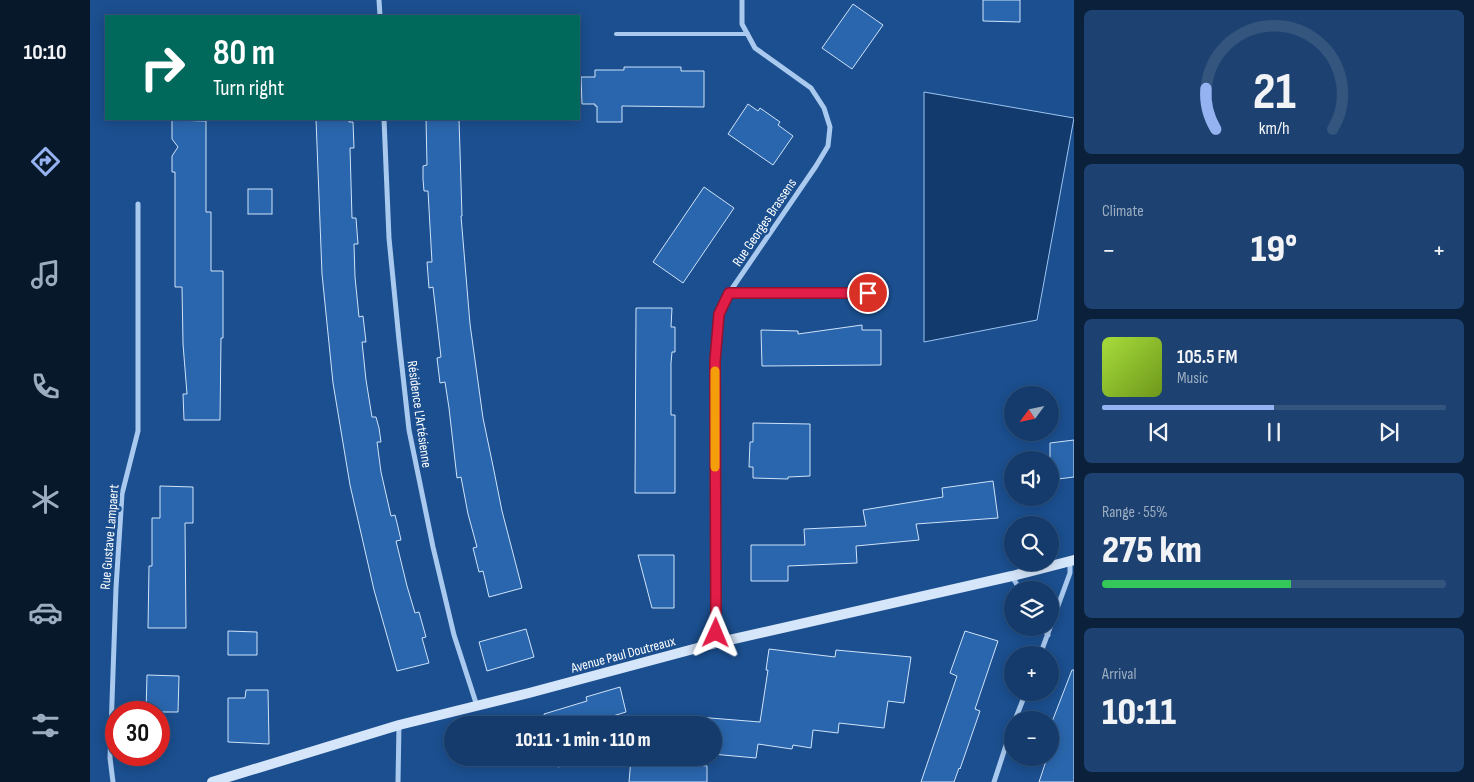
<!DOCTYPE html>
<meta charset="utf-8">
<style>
:root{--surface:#143b6b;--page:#1d4271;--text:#f1f3f6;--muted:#9dadc1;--line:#33557e;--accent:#95b2f1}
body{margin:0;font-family:"Sofia Sans Condensed",sans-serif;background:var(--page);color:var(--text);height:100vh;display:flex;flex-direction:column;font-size:19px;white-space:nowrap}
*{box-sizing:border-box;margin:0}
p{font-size:16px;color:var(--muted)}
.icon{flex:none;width:28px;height:28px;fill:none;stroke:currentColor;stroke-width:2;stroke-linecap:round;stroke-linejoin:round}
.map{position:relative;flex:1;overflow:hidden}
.details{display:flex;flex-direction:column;gap:10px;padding:10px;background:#0b203b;width:400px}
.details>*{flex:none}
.hud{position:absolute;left:15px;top:15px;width:475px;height:105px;border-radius:0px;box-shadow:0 2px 12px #0003,0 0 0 1px var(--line);background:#00695c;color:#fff;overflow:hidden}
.needle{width:32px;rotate:237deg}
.controls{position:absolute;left:914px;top:386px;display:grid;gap:10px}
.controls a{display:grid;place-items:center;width:55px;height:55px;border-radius:50%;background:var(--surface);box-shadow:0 2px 12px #0003,0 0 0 1px var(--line);font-size:25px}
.speed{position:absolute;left:15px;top:701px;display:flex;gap:10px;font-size:25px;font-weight:700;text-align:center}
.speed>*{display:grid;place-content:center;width:65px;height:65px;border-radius:50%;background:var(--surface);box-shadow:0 2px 12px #0003,0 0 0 1px var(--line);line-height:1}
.speed .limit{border:8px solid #d22;background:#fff;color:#111}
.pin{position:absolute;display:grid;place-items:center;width:42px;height:42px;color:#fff;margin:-21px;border:2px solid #fff;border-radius:50%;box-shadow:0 1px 5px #0007}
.me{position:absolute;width:55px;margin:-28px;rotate:1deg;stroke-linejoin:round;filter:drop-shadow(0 0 4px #0008)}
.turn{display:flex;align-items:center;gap:18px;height:105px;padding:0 25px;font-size:22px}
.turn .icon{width:65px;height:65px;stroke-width:2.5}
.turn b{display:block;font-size:35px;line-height:42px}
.big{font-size:38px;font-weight:800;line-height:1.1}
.details .tile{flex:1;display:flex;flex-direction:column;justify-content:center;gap:8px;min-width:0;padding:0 18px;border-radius:8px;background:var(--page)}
.details .dial{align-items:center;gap:0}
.dial svg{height:130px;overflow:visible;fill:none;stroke:var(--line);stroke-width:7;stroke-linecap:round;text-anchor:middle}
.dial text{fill:var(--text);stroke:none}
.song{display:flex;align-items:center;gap:15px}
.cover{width:60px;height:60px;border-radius:8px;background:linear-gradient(135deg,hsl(80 70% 55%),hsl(80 70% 35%))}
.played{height:5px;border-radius:2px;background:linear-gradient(90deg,var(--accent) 50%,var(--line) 50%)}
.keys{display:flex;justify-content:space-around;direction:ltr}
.heat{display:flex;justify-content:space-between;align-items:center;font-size:28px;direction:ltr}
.charge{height:8px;border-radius:4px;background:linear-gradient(90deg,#34c759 55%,var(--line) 0)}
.trip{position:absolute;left:354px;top:716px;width:278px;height:50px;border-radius:25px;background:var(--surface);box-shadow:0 2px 12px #0003,0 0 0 1px var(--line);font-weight:800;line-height:50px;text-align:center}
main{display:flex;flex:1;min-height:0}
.tabs{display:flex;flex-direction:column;width:90px;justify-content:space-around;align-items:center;background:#08182b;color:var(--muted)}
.tabs .icon{width:35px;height:35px}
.tabs .on{color:var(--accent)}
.tabs b{font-size:22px;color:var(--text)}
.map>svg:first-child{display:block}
.water{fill:#123a6d;stroke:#9cc4f0}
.building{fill:#2a66ad;stroke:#cfe3fa}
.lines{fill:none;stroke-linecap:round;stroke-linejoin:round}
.lane{stroke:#a9c9ee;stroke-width:4}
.street{stroke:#a9c9ee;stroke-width:5}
.secondary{stroke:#d6e6fa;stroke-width:10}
.route-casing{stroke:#92132f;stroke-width:12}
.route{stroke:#e11d48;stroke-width:9}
.slow{stroke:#f59e0b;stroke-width:9}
.labels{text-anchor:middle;stroke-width:5;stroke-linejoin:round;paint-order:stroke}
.street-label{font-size:14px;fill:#fff;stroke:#1b4f8f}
</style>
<main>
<nav class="tabs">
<b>10:10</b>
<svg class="icon on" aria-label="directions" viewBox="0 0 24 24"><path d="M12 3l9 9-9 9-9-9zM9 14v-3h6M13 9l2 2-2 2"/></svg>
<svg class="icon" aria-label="music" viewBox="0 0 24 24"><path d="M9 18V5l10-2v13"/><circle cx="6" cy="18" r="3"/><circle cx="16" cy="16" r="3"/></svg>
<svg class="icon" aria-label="phone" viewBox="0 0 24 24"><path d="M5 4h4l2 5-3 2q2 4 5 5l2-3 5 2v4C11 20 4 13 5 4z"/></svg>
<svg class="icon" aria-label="climate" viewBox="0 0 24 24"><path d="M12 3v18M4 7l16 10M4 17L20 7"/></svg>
<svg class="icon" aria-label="car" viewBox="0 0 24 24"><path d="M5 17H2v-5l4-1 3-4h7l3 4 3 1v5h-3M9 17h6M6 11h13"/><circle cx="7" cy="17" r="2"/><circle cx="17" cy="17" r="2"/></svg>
<svg class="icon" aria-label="filters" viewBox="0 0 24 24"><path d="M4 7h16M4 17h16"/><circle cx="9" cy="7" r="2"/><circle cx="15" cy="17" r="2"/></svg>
</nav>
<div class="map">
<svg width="984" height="782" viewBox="0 0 984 782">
<rect width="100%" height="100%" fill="#1b4f8f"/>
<polygon class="water" points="834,92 984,118 947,320 834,342"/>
<g class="building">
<polygon points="893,0 930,0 930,22 893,21"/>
<polygon points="763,4 793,25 762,69 732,48"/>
<polygon points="534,67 591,67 591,71 614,71 614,107 532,106 532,122 507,122 507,106 505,106 505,104 492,104 491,77 505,77 505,70 534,70"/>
<polygon points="658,104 668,111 670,108 690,122 688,125 703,136 683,165 638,134"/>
<polygon points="226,119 259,119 259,122 263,122 264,148 260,148 262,218 266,218 268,244 264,244 265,277 269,317 273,316 276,342 272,342 276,380 282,417 286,417 289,428 291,442 287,442 291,472 301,516 305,515 308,527 311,540 306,541 317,586 325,613 329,612 336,637 332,638 339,663 307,671 284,590 260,485 243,383 232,274"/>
<polygon points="336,119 369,119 372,216 371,216 380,324 393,418 403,466 412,511 432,588 399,597 393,571 389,572 383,548 387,547 378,514 371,477 367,478 359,408 355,382 350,383 347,358 351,357 343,287 339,288 337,262 342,262 338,191 334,191 333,179 333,166 337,165"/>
<polygon points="82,120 116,121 116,212 121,212 121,271 133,271 133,338 131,338 130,420 94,420 93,394 97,394 93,344 92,287 85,287 85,172 82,172 82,156 88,147 82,139"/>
<polygon points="614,187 644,208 593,283 563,262"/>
<rect x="158" y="189" width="24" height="25"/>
<polygon points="546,308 582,308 581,327 585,327 585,352 582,352 581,363 581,415 585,415 585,493 545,493"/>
<polygon points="772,325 772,330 791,330 791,365 672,366 671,330 708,331 708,334"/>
<polygon points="663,423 720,424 720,476 698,477 698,479 663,478 663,467 659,467 660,442 663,442"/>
<polygon points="984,440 984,477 960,480 960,443"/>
<polygon points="903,481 908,518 826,524 829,540 766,546 767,563 698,566 698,581 661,581 661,545 715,545 714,529 776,526 773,510 853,497 852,488"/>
<polygon points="70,486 103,487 103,523 95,523 96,628 58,628 59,566 62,566 62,518 70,518"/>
<polygon points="548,555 584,555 584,608 562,608"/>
<polygon points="436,629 444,657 397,671 389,642"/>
<polygon points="138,631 167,632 167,655 138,655"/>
<polygon points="875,631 908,641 885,709 890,711 870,769 869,768 864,782 831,782 867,676 860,673"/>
<polygon points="679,649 745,657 746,650 821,657 814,703 798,701 794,728 749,723 748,733 723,730 721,748 703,745 702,749 668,744 666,758 622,754 622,725 607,725 608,717 670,722 678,670 676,670"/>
<polygon points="982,670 984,670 984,782 949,782 957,758 960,758 960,727"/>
<polygon points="57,675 89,676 88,712 56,712"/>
<polygon points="530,687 536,712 503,722 504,725 457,725 454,714 497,701 496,697"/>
<polygon points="156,690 178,690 179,744 138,742 138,698 155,698"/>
<polygon points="466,758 498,758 468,767"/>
<polygon points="541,759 617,766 617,782 539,782"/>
</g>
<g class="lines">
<g class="lane">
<polyline points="526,34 658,34"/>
<polyline points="639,293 778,293"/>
</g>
<g class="street">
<polyline points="289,0 290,16"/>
<polyline points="294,119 299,238 309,340 319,430 343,547 364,635 387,706"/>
<polyline points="922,576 930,590"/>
<polyline points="953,628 958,635"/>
<polyline points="626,643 625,361 629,314 639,293 726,166 738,146 740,127 734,108 721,88 665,48 652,24 652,0"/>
<polyline points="950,655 980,573 980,561"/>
<polyline points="925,720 936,692"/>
<polyline points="23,782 20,758 26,588 32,494 48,431 48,204"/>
<polyline points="308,782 309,725"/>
<polyline points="904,782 922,727"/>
</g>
<polyline class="secondary" points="122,782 309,725 439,693 626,643 922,576 984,560"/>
</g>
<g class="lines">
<g class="route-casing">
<polyline id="route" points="626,633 625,361 629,314 639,293 778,293"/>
</g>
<use href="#route" class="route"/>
<polyline class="slow" points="625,371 625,467"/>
</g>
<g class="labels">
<g class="street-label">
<text transform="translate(674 222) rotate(-56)" y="5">Rue Georges Brassens</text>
<text transform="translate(330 414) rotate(82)" y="5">Résidence L'Artésienne</text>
<text transform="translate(19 537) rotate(-85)" y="5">Rue Gustave Lampaert</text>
<text transform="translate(533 654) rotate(-15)" y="5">Avenue Paul Doutreaux</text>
</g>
</g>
</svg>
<div class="controls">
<a><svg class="needle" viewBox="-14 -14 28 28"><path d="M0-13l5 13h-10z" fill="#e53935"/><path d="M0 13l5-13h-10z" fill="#9dadc1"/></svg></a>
<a><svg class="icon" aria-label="sound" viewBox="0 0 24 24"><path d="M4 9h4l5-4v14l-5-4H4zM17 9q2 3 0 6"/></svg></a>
<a><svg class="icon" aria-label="search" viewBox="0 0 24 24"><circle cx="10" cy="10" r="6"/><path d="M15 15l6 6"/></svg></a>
<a><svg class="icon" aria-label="layers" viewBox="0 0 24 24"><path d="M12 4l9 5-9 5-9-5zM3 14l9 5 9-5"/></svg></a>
<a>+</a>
<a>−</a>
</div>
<div class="speed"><div class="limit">30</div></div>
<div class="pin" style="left:778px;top:293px;background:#d93025"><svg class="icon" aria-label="arrive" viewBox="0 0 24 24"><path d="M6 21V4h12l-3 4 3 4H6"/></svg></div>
<svg class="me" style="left:626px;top:633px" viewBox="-20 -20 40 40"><path d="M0-17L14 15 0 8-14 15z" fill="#e11d48" stroke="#fff" stroke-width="4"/></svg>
<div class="trip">10:11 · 1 min · 110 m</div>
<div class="hud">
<div class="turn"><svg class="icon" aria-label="right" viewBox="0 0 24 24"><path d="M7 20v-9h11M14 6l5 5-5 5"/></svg><div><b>80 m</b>Turn right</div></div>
</div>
</div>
<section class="details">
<div class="tile dial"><svg viewBox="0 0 100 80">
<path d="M14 69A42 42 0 1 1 86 69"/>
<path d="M14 69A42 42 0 0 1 8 44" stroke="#95b2f1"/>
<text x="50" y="56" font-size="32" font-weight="700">21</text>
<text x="50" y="72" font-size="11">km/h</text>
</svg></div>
<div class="tile"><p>Climate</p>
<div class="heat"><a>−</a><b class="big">19°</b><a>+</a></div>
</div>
<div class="tile">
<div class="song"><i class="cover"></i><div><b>105.5 FM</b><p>Music</p></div></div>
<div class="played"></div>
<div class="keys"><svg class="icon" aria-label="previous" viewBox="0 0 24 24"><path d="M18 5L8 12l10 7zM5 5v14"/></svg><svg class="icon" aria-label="pause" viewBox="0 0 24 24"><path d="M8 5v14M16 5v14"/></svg><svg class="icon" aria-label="next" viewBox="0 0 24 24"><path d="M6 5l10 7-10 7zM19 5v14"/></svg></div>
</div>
<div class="tile"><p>Range · 55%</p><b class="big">275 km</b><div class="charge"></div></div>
<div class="tile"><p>Arrival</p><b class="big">10:11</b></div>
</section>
</main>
